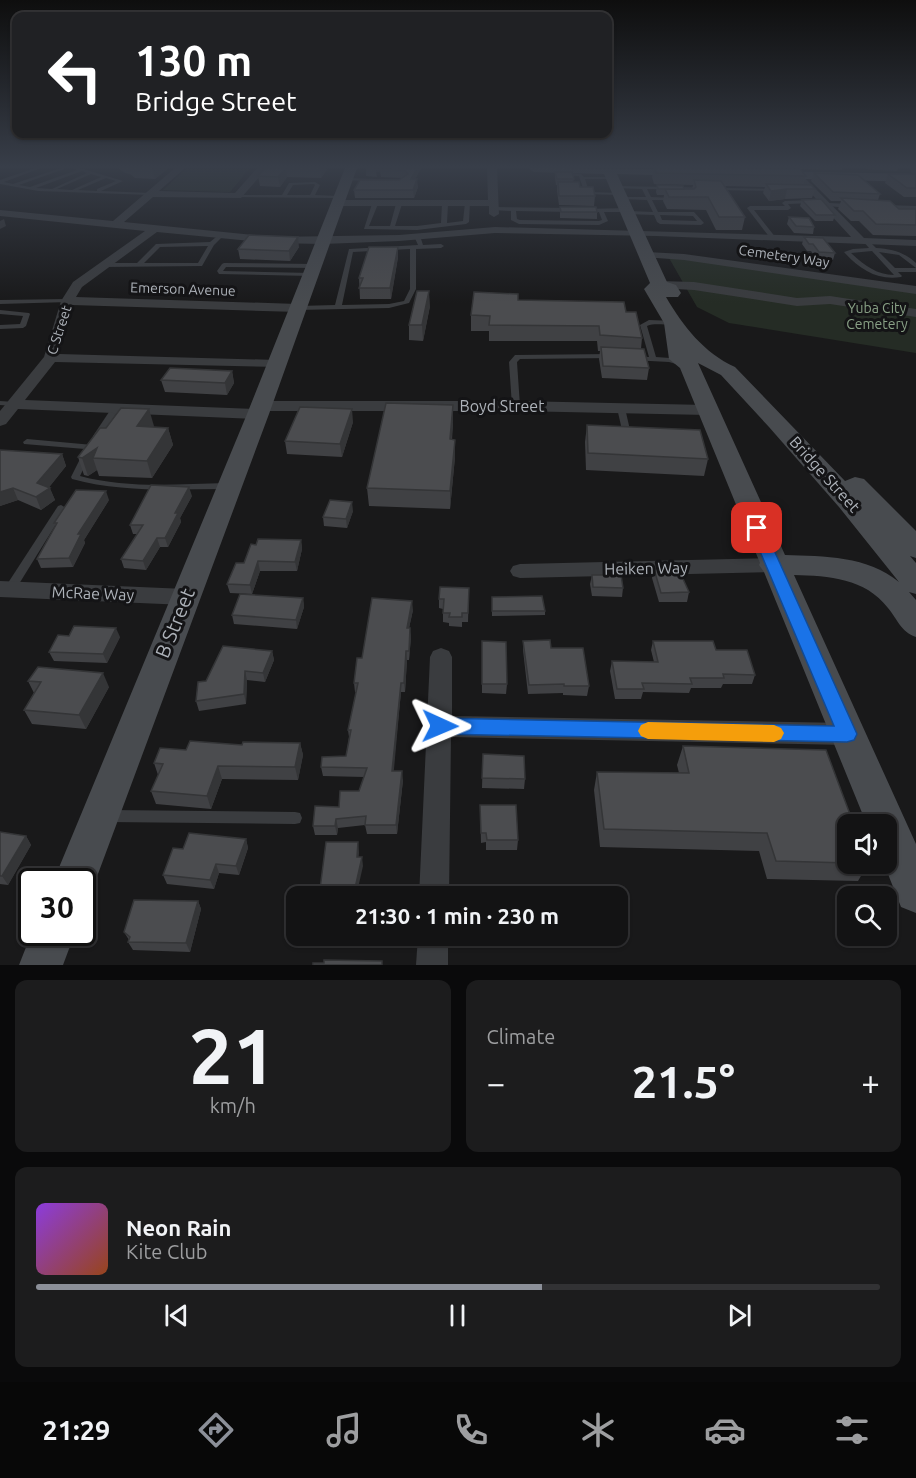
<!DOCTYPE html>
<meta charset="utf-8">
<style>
:root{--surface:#131314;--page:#1c1c1d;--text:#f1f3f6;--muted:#9d9ea0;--line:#323234;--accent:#8c9099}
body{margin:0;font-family:Ubuntu,sans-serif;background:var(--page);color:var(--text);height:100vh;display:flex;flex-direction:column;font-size:22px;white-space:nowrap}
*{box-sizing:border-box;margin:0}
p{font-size:20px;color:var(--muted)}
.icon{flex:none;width:33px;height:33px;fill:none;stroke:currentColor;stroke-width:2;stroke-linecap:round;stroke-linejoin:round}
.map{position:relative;height:965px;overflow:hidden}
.drawer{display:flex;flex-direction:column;gap:15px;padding:15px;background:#0a0a0b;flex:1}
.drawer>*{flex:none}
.banner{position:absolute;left:12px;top:12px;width:600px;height:126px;border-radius:12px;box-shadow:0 2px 4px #0004,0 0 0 2px var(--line);background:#202124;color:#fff;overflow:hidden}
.controls{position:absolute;left:837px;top:814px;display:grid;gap:12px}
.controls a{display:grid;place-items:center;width:60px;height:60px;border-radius:12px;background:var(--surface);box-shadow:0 2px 4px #0004,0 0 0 2px var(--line);font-size:30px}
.speed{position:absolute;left:18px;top:868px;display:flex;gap:12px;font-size:30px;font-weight:700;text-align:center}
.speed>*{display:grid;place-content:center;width:78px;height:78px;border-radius:50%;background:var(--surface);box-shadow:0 2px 4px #0004,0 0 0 2px var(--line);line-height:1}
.speed .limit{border:3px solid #111;border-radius:9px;background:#fff;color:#111}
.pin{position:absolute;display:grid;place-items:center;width:51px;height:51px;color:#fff;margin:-26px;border-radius:12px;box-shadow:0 3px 9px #0006}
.me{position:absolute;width:66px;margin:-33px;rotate:91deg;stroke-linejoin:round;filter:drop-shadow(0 0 4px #0008)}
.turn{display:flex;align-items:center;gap:21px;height:126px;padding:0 24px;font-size:27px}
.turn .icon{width:78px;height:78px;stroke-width:2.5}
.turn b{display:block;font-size:42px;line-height:51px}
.big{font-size:45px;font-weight:700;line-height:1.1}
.drawer .widget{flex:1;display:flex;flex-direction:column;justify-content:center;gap:9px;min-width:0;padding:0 21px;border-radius:12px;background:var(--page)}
.drawer .dial{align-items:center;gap:0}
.dial b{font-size:78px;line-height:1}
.song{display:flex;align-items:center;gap:18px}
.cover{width:72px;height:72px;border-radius:9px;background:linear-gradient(135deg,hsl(270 70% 55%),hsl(20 70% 35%))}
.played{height:6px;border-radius:3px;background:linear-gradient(90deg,var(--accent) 60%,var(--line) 60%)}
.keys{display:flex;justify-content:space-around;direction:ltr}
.heat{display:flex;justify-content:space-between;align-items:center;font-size:33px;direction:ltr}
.drawer .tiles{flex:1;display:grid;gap:15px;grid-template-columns:1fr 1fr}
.widget:last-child{grid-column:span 2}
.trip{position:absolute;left:286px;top:886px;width:342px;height:60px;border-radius:12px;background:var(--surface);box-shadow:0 2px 4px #0004,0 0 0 2px var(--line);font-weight:700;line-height:60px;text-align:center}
.dock{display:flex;height:96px;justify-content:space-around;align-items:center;background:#080808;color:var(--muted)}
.dock .icon{width:42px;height:42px}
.dock .current{color:var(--accent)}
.dock b{font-size:27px;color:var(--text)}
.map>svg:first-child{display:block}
.green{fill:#252c25}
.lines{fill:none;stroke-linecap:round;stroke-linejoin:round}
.lane{fill:#3a3c3f;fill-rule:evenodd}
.street{fill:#3a3c3f;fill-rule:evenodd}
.secondary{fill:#484b4f;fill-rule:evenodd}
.wall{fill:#404144}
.shaded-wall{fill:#343537}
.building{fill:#4b4c4f;stroke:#343537;stroke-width:1.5}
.route{fill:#1a73e8;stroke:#114b97;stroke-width:1.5}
.slow{fill:#f59e0b}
.labels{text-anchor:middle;stroke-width:6;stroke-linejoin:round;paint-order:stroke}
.far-street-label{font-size:14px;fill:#adb2b9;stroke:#141416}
.far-park-label{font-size:14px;fill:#89a186;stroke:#141416}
.street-label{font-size:16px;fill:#adb2b9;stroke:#141416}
.near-street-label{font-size:20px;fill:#adb2b9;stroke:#141416}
</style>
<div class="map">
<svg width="916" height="965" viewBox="0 0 916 965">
<rect width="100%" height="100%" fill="#19191a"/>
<g class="green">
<polygon points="187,168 250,168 230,192 163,190"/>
<polygon points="669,258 684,259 916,291 916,353 729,323 697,307"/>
</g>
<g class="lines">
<g class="lane">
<path d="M 35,168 L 41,168 L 4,182 L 13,184 L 61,168 L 67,168 L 19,185 L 30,187 L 77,170 L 73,168 L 80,168 L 123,181 L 101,191 L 151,193 L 153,194 L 151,195 L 38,191 L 0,184 L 0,180 ZM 82,171 L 87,173 L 52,189 L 36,188 ZM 91,174 L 101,177 L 72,190 L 57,189 ZM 106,178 L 116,181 L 97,189 L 97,191 L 78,190 Z"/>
<polygon points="563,168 567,168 568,173 581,174 584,177 615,177 615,179 585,179 589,192 620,193 622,194 620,195 585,194 579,176 564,175"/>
<polygon points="346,178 404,180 406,181 398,186 396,185 399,182 344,180 344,178"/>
<path d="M 315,182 L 320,185 L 315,195 L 339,196 L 341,197 L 339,198 L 238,197 L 236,196 L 238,195 L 282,195 L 289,183 ZM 314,184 L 315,185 L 310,195 L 287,195 L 293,185 Z"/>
<path d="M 617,186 L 777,189 L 779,190 L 777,191 L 647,189 L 651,197 L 674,198 L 676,199 L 674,200 L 652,200 L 658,212 L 694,212 L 704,223 L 701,225 L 660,224 L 657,222 L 654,215 L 627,214 L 626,213 L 629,211 L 653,212 L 647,200 L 622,199 L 620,198 L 622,197 L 646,197 L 642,189 L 615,188 L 615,187 ZM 660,215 L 693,216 L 697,221 L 662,220 Z"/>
<polygon points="811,200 813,201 813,203 788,204 791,208 788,210 754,210 776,238 773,240 771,239 747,208 750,206 785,206 782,203 785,201"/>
<polygon points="375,202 378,204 369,226 390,226 396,204 399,202 402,204 395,226 417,226 441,223 442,204 445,202 448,204 447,223 463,221 465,203 470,202 469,222 466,224 417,230 364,229 372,204"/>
<polygon points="829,203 850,204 853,206 850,208 827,206 826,205"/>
<polygon points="885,205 916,206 916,210 883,208 882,207"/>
<polygon points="494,207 573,208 576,210 573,212 516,211 517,219 520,220 599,221 602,220 599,212 586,212 584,211 584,209 628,208 631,210 628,212 604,212 608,221 599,225 519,224 511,220 511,211 492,210 491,209"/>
<path d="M 221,233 L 224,235 L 214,245 L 202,266 L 102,267 L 99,265 L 102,263 L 137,263 L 156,244 L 210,242 ZM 208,246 L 198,263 L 144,263 L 160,247 Z"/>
<path d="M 417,234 L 420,236 L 423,245 L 441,244 L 444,246 L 441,248 L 416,249 L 416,289 L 409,303 L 389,308 L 298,310 L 295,308 L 298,306 L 335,305 L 349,249 L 418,245 L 414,236 ZM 410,249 L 410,289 L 404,301 L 389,304 L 342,305 L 353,252 Z"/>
<path d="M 864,240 L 868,240 L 876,248 C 892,249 904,252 916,263 L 916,268 L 899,255 L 879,252 L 895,268 L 916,268 L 916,272 L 898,272 L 902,276 L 901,277 C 878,281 859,269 844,252 L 853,249 L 869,248 L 863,241 ZM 872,251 L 894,275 C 877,275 864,265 851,253 Z"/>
<polygon points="224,263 314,264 317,266 314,268 226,267 223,271 312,273 312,275 310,276 219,274 217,271 222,264"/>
<polygon points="67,299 69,300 69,302 0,304 0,300"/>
<polygon points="0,310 29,313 30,314 26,326 23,328 0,329 0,325 20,324 23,316 0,314"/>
<path d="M 649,320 L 675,321 L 676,322 C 668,327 656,322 647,326 L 656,357 L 670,358 L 686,362 L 686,366 L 683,366 L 669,362 L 631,360 L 630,358 L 634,356 L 649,357 L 640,325 Z"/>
<polygon points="611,354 614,354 614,358 520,359 517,362 520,406 516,408 512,406 509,362 515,355"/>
<polygon points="0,401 14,402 18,404 14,406 0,405"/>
<polygon points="113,406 116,406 120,408 100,438 94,438 93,436"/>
<polygon points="618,406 621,406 625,408 630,430 629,432 623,432 622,430 617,408"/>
<path d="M 27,439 L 93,445 L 94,447 L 80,476 C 128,489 178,484 227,483 L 232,486 L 227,489 C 175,489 123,493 72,479 L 71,477 L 85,449 L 24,444 L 23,442 Z"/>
<polygon points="61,505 66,508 14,592 6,592 5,589 6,586 58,506"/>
<polygon points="108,810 295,812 300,813 302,818 300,823 295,824 108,822 103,821 101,816 103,811"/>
</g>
<g class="street">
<polygon points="175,168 185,168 159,191 235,193 257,168 267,168 241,198 153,197 124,222 273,237 399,235 495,227 851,237 796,177 794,175 799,172 864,238 916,240 916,246 656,236 495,233 399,241 323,244 273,243 157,232 82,287 76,297 298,304 305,308 298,312 72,305 59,354 277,360 284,364 282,367 55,362 25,400 255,409 253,406 255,403 261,401 516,401 707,405 715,410 707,415 516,411 264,411 266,414 264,417 258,419 18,409 6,424 0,426 0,411 44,357 61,301 73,282 145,231 0,216 0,210 113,221"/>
<polygon points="487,168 497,168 499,214 494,217 489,214 489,206 337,206 332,203 337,200 488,200"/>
<polygon points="909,168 916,168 916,177 913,176"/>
<polygon points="647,252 684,254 916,286 916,294 684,260 643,257 643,253"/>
<polygon points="660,281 694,282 797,298 830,296 916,309 916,317 830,304 797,306 694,290 656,288 654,285 656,282"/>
<polygon points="773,558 780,560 783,565 780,570 773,572 520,578 513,576 510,571 513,566 520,564"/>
<polygon points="0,581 186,589 194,592 197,597 194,602 186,605 0,597"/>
<polygon points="441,648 449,651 452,657 452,716 847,723 856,726 860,734 856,742 847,745 451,737 449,897 419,897 430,657 433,651"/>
<polygon points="418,936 448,936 448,965 416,965"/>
</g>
<g class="secondary">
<polygon points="345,168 357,168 269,414 95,882 89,897 82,899 82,882 53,882 247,414"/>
<path d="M 528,168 L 692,169 L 693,172 L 692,175 L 687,176 L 617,174 L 667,282 L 676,285 L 681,293 L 678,297 L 666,297 C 683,326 704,353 735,367 L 845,481 L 855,477 L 864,479 L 916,531 L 916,558 L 910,556 L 916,563 L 916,594 L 909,592 L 916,600 L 916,637 C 901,632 898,620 888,608 C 865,578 829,576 794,575 L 916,844 L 916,913 L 901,907 L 884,864 L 886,864 L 886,825 L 867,825 L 764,572 L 759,565 L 760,563 L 680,368 L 669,359 L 664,323 L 644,289 L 650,283 L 604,174 L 534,172 ZM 698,363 L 721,375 L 769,427 L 839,507 L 899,582 C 868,556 824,556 785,555 Z"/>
<polygon points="772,171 916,174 916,182 767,178 765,175"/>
<polygon points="32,932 75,933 63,965 19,965"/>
</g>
</g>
<g class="wall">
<polygon points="118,168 166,168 167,169 155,179 135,178 130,174 125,173"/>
<polygon points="265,168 328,168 321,178 287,177 280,187 260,186 258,176"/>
<polygon points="366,168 421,168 415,179 418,187 414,198 355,198 354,190 399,180 403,178 381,177 380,171 376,172 377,177 366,176"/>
<polygon points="654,168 746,168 806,176 803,185 815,189 812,198 785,199 769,201 763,193 765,187 725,186 745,217 742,230 716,230 706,210 667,209 663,201 664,195 657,195 656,192 657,185 684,189 692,189 693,185 654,184 652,177"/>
<polygon points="752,168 843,168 842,170"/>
<polygon points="866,168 898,168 897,171 865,169"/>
<polygon points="555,172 574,179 573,182 595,196 594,206 559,205 557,191 557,185 556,185 555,178"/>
<polygon points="814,173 880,194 878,200 899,209 916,209 916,236 873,235 859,221 851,221 838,209 841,201 831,201 811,181"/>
<polygon points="888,174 916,174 916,197 904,197 885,183"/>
<polygon points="802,200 835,215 833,221 815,221 800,206"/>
<polygon points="560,207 597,212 597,219 560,218"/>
<polygon points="789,217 814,227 813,234 794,233 787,224"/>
<polygon points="804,237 835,253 833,260 817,259 811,251 807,251 802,244"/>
<polygon points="299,247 290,261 240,259 238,249"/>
<polygon points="398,247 398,257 391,299 360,299 359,278"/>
<polygon points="518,300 626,312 642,338 641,349 649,368 647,380 602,378 599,359 600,351 598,351 597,341 489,341 489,331 471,331 471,315"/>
<polygon points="430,306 423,341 409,340 409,325"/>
<polygon points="232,371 234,383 227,395 165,392 161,380"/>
<polygon points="353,422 342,457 287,454 285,441"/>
<polygon points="453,422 452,440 455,457 450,509 369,506 367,488"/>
<polygon points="587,425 708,459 704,476 586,470 585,442"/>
<polygon points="154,426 153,427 168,428 173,445 152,478 99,476 97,470 88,476 84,475 78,457"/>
<polygon points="0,450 62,454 66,466 49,487 55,500 41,510 18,500 0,506"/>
<polygon points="192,496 180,518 181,522 168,547 160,547 146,570 124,568 121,559 137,534 133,534 130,525"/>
<polygon points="109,500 84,540 85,543 73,567 41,568 37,559 56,526 54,523"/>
<polygon points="353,511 347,528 324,526 323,517"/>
<polygon points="301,540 302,549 297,571 260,571 252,594 230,593 227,584 244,563 256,545"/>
<polygon points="654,569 689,592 687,602 659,602 652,578"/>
<polygon points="592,575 623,588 622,597 592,596 590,584"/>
<polygon points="469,588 468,622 462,622 462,627 449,626 449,623 443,622 443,609 439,608 439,599"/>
<polygon points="492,597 545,611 545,615 492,616"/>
<polygon points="303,598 304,607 297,629 234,624 232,615"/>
<polygon points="413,610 409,628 411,637 409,660 407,660 405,692 401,692 393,771 403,780 397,834 367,834 365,825 338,828 337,835 315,835 313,826 339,807 359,791 364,777 323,776 321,767 346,756 349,737 348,730 356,692 355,692 354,683 362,658"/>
<polygon points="120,637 107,663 54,661 49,652"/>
<polygon points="482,641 507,684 506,694 482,693"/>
<polygon points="523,641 551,648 589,686 587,696 563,695 563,693 528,694 523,650"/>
<polygon points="653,641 716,650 755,675 752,684 723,684 721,688 691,688 689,693 643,692 641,699 615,699 610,671 612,661 654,662 651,650"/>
<polygon points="272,651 274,660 265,682 247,680 246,704 199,711 196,701"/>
<polygon points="28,681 109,687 86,729 32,724 24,710 34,693"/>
<polygon points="300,743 303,755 298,780 222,779 211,809 156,804 151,791 158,775 154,763 186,750 242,745"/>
<polygon points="683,746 848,825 848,864 868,864 858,881 767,879 759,851 600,847 594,790 597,772 679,773 677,765"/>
<polygon points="483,754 525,779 524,789 482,788"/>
<polygon points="480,805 518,840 517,850 486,850 486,842 481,843"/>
<polygon points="0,832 26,836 31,845 8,885 0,884"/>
<polygon points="246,839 248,848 239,875 219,873 214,889 167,884 163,875 183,849"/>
<polygon points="198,901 201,909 190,952 133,950 128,942 129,940 124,932"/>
</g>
<g class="shaded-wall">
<polygon points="152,168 166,168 167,169 155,179"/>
<polygon points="286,168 287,177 280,187 278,177"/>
<polygon points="320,168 328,168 321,178"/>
<polygon points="373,168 394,168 380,169 380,171 376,172 376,169"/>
<polygon points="417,168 421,168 411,187 411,179"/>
<polygon points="417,179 418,187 414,198 413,190"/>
<polygon points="787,189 785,199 769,201 771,191"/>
<polygon points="4,219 6,226 0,229 0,221"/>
<polygon points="298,237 299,247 290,261 289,251"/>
<polygon points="398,247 398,257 391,299 390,288"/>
<polygon points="429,291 430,306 423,341 422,325"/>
<polygon points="232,371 234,383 227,395 225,383"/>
<polygon points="453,405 453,422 450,457 450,439"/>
<polygon points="149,409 154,426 142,443 137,426"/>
<polygon points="352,409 353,422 342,457 340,444"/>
<polygon points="168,428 173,445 152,478 147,461"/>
<polygon points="455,440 455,457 450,509 450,491"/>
<polygon points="97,448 93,458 97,470 88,476 82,458"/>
<polygon points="62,454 66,466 47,490 50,488 55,500 41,510 36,497 37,483"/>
<polygon points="189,487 192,496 180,518 181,522 168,547 165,538 175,513"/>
<polygon points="13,488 18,500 0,506 0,492"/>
<polygon points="106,491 109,500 84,540 85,543 73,567 69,558 78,534"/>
<polygon points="352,502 353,511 347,528 346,519"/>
<polygon points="157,538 160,547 146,570 143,561"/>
<polygon points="301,540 302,549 297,571 295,562"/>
<polygon points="258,561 260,571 252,594 250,585"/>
<polygon points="303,598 304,607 297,629 296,620"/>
<polygon points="412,601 413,610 407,637 407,628"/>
<polygon points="116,628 120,637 107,663 103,654"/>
<polygon points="410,628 411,637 409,660 409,651"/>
<polygon points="272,651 274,660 265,682 263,673"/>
<polygon points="406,651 407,660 405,692 404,683"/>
<polygon points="245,671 247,680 246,704 244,694"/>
<polygon points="103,673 109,687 86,729 79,715"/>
<polygon points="401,683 401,692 393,780 392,771"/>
<polygon points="300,743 303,755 298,780 295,767"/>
<polygon points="218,766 222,779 211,809 207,796"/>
<polygon points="402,771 403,780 397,834 396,825"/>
<polygon points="336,819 338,828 337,835 335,826"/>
<polygon points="26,836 31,845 8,885 2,876"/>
<polygon points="246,839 248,848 239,875 236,866"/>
<polygon points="358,842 359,852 358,866 357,857"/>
<polygon points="362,857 363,866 356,897 353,897"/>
<polygon points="216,864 219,873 214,889 210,880"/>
<polygon points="198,901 201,909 190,952 186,943"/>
</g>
<g class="building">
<polygon points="265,168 286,168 278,177 258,176"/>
<polygon points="393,168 417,168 411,179 417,179 413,190 354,190 360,180 399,180 408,174 404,170 380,169"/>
<polygon points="655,168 746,168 800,169 806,176 656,173"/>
<polygon points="555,172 572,172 574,179 557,179"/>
<polygon points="814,173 858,175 880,194 833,192"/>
<polygon points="888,174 916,174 916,188 907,188"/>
<polygon points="694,180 721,181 745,217 719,217 708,197 669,197 665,189 694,189 696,187"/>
<polygon points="558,182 579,182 580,187 593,187 595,196 559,196"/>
<polygon points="766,184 811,185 815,189 787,189 771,191"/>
<polygon points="657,185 683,186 684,189 658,189"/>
<polygon points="841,198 890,201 899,209 916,209 916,225 876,224 863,211 854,211"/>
<polygon points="821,199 835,215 816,215 802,200"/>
<polygon points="560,207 596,207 597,212 561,212"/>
<polygon points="789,217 809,218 814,227 796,226"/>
<polygon points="249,235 298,237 289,251 238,249"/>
<polygon points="804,237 823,238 835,253 819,252 813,244 809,244"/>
<polygon points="369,247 398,247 390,288 359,288 363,278 359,278"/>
<polygon points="417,291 429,291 422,325 409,325"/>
<polygon points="474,292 518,294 518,300 624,302 626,312 636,312 642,338 600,335 599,326 489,325 490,316 471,315"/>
<polygon points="601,347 644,349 649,368 603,366"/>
<polygon points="170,368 232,371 225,383 161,380"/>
<polygon points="386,403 453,405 450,439 455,440 450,491 367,488"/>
<polygon points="300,407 352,409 340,444 285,441"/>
<polygon points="121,408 149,409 137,426 168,428 147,461 93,458 97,448 82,458 78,457 100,428 106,428"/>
<polygon points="587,425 700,430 708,459 588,453"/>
<polygon points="0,450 62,454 37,483 50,488 36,497 13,488 0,492"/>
<polygon points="151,485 189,487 175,513 178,513 165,538 157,538 143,561 121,559 143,525 130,525"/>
<polygon points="76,490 106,491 78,534 81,534 69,558 37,559 57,523 54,523"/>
<polygon points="330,500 352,502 346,519 323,517"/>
<polygon points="258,539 301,540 295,562 258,561 250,585 227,584 236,563 244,563 251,544 256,545"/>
<polygon points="678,568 689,592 661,593 654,569"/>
<polygon points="592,575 621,575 623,588 593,587"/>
<polygon points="440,587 469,588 468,613 462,613 462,617 449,617 450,613 443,613 444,599 439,599"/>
<polygon points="240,594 303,598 296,620 232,615"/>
<polygon points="542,596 545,611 492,611 492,597"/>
<polygon points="372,598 412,601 407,628 410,628 409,651 406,651 404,683 401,683 392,771 402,771 396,825 365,825 366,816 336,819 335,826 313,826 315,806 339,807 340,791 359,791 367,768 321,767 322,757 346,756 351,730 348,730 358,683 354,683 357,658 362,658"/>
<polygon points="74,626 116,628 103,654 49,652 58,635 69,636"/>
<polygon points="550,640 551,648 583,648 589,686 564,686 564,684 529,685 523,641"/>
<polygon points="482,641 506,642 507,684 482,684"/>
<polygon points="653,641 713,641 716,650 747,650 755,675 723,674 724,678 690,678 692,684 642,683 644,689 617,689 612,661 658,662"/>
<polygon points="223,646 272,651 263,673 245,671 244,694 196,701 198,682 206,681"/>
<polygon points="38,667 103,673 79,715 24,710 41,682 28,681"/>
<polygon points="190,741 242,745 243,742 300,743 295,767 218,766 207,796 151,791 163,764 154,763 160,748 186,750"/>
<polygon points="683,746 826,750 854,825 848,825 848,863 776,861 767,833 604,829 597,772 689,773"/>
<polygon points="483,754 524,756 525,779 482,778"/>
<polygon points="480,805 516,805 518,840 487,840 486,833 481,833"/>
<polygon points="0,832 26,836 2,876 0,876"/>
<polygon points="189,833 246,839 236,866 216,864 210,880 163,875 173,848 183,849"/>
<polygon points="326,842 358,842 357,857 362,857 353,897 319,897"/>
<polygon points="134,900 198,901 186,943 128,942 130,937 124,932"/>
<polygon points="324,960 382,961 382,965 313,965 313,963 324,963"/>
</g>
<linearGradient id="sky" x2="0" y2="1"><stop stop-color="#0e0e0e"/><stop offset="0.55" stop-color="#383e49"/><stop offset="1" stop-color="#383e49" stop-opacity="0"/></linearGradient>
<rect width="916" height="303" fill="url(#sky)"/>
<polygon class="route" points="757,523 764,528 857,734 854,740 847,742 440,734 433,732 430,726 433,720 440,718 834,726 750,528"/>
<polygon class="slow" points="648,722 774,725 781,728 784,733 781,739 774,742 648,739 641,736 638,731 641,725"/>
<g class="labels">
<g class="far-street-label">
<text transform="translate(784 256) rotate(8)" y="5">Cemetery Way</text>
<text transform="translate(183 289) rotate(2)" y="5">Emerson Avenue</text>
<text transform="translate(59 330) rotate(-72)" y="5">C Street</text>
</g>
<g class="far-park-label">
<text x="877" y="313">Yuba City<tspan x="877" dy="16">Cemetery</tspan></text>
</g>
<g class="street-label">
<text x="502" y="412">Boyd Street</text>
<text transform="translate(825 474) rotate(48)" y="6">Bridge Street</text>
<text transform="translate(646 568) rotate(-1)" y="6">Heiken Way</text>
<text transform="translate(93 593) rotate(2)" y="6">McRae Way</text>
</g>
<g class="near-street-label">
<text transform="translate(175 623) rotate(-68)" y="7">B Street</text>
</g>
</g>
</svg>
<div class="controls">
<a><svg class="icon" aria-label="sound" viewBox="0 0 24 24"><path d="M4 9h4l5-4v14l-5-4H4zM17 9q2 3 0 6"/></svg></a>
<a><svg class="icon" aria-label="search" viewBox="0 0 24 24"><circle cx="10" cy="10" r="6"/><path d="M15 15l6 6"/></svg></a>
</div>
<div class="speed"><div class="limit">30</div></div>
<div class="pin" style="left:757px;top:528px;background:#d93025"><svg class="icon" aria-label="arrive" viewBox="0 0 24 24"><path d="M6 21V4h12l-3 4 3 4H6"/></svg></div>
<svg class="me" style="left:440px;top:726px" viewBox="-20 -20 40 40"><path d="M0-17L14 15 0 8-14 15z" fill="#1a73e8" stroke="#fff" stroke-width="4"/></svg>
<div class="trip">21:30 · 1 min · 230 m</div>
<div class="banner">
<div class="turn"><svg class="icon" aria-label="left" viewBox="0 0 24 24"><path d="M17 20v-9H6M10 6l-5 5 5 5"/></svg><div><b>130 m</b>Bridge Street</div></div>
</div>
</div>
<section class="drawer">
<div class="tiles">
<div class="widget dial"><b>21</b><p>km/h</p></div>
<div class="widget"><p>Climate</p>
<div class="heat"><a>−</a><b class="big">21.5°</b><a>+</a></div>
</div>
<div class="widget">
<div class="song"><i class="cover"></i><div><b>Neon Rain</b><p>Kite Club</p></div></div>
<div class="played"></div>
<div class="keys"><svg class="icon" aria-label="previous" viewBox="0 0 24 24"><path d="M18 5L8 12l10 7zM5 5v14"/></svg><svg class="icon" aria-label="pause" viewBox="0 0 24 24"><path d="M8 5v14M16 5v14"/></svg><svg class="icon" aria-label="next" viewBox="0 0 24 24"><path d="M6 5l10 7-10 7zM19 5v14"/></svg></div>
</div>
</div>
</section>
<nav class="dock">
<b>21:29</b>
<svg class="icon current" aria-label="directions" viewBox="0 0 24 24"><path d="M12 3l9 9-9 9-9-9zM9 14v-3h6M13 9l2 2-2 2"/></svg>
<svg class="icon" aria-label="music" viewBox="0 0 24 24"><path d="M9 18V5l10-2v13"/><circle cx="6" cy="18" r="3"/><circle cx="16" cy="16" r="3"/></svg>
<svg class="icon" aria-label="phone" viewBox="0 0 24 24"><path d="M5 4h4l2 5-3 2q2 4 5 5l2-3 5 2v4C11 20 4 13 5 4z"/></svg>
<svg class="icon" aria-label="climate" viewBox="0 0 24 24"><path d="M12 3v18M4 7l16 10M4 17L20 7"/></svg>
<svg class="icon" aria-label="car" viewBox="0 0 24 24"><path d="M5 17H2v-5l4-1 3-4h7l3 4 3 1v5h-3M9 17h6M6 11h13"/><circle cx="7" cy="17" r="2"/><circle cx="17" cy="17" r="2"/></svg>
<svg class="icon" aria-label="filters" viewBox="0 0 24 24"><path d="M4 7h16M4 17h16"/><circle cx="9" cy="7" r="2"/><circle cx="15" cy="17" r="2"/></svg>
</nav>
